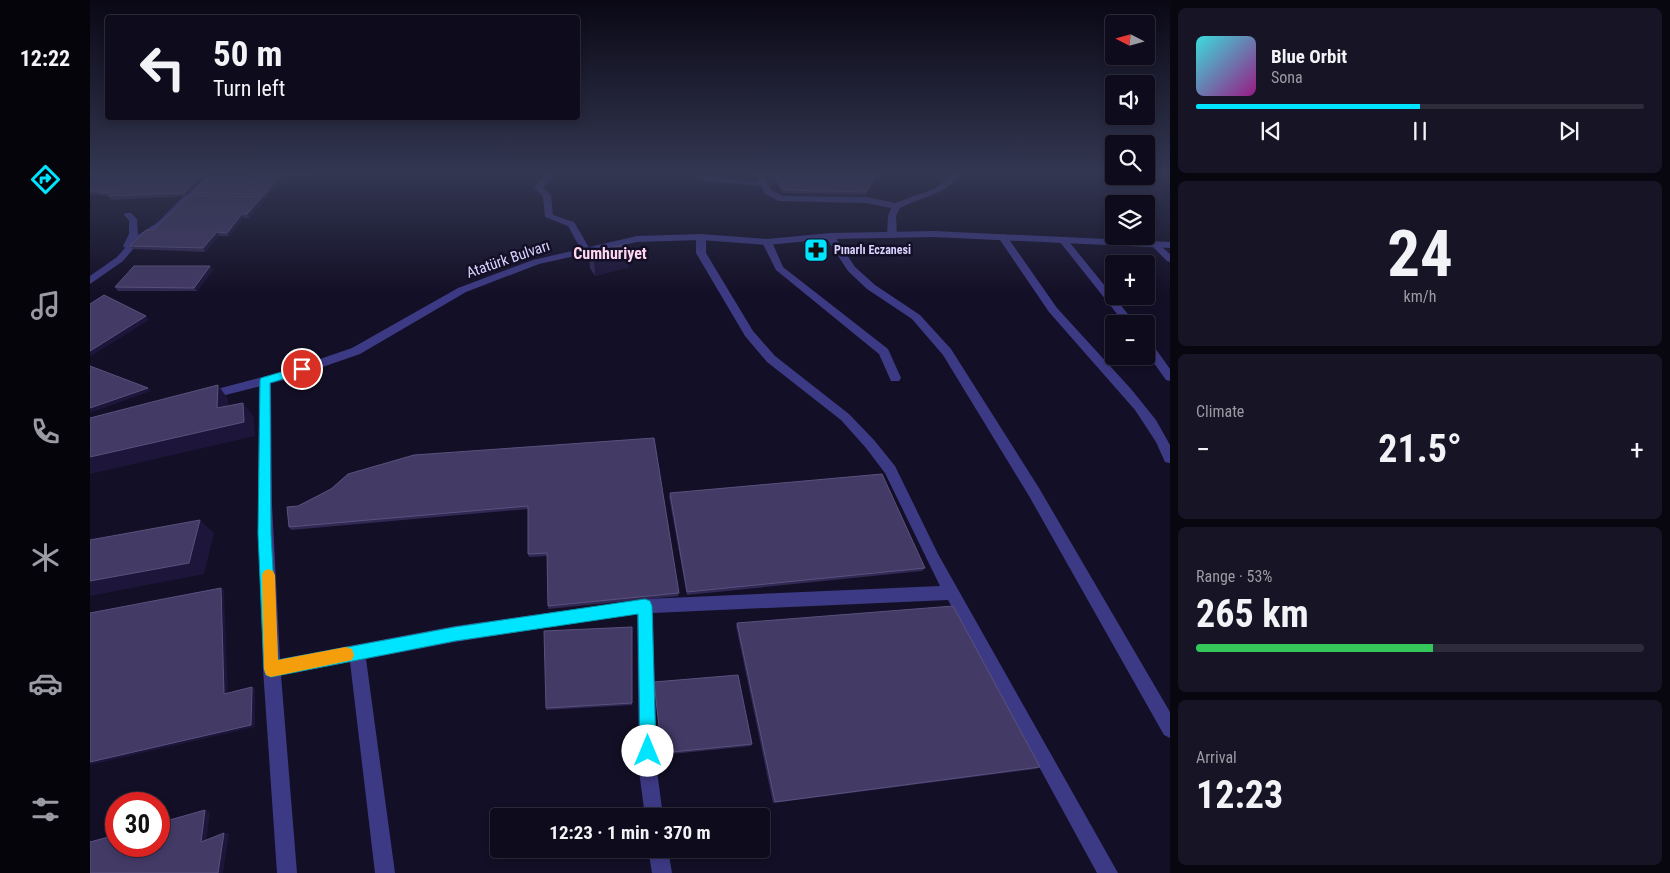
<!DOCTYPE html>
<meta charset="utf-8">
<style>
:root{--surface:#0e0b1c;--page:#171425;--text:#f1f3f6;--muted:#9b9ba3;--line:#2e2b3b;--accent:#00e5ff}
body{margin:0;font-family:"Roboto Condensed",sans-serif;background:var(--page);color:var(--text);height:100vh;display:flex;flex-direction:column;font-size:19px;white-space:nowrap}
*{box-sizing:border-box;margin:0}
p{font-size:16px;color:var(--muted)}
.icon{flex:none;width:28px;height:28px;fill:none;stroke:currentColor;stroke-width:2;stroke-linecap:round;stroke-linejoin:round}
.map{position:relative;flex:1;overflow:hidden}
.sheet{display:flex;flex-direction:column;gap:8px;padding:8px;background:#08060f;width:500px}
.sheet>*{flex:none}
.hud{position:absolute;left:15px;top:15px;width:475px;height:105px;border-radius:5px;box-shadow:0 2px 8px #0003,0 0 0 1px var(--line);background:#0e0b1c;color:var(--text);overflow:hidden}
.needle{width:32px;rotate:276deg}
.tools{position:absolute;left:1015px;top:15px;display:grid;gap:10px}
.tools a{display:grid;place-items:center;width:50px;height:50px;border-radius:5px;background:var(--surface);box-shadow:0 2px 8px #0003,0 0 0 1px var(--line);font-size:25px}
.speed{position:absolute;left:15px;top:792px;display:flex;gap:10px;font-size:25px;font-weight:700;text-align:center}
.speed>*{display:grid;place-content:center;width:65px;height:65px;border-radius:50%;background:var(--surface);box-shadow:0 2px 8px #0003,0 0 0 1px var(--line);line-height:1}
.speed .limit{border:8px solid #d22;background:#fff;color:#111}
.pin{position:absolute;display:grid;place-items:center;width:42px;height:42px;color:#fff;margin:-21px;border:2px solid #fff;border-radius:50%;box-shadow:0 1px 5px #0007}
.me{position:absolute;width:55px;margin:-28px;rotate:0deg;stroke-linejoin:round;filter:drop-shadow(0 0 4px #0008)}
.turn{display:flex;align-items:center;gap:18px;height:105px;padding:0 25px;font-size:22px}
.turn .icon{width:65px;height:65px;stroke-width:2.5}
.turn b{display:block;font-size:35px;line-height:42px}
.big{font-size:38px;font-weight:700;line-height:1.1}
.sheet .card{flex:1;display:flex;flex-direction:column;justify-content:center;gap:8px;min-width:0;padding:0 18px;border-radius:8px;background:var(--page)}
.sheet .dial{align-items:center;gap:0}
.dial b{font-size:65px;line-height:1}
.song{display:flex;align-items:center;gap:15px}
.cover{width:60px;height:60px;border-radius:8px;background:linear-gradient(135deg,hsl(180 70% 55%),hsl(310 70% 35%))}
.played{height:5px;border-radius:2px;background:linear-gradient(90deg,var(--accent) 50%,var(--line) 50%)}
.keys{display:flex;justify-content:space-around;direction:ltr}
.heat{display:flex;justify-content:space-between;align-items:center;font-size:28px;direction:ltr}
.charge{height:8px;border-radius:4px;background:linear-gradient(90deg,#34c759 53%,var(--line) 0)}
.trip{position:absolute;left:400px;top:808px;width:280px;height:50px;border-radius:5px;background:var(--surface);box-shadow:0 2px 8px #0003,0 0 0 1px var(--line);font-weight:700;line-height:50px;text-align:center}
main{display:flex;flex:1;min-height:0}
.tabs{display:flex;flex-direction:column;width:90px;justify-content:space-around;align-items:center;background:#06040b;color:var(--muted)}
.tabs .icon{width:35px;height:35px}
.tabs .current{color:var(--accent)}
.tabs b{font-size:22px;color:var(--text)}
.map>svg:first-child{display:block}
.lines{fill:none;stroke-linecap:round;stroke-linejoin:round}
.service{stroke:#3d3a85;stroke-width:4.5}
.minor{fill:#3d3a85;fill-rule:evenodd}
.tertiary{fill:#3d3a85;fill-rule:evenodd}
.wall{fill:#312854}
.shaded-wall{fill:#1d163a}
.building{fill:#433a66;stroke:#5a527e}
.route{fill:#00e5ff;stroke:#0095a6}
.slow{fill:#f59e0b}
.labels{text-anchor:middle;stroke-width:5;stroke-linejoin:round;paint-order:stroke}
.far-poi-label{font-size:12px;font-weight:bold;fill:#d9d4ff;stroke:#130f26;text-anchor:start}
.street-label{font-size:15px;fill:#d9d4ff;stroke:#130f26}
.far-district-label{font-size:16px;font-weight:bold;fill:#ffd6f0;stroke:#130f26}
</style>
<main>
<nav class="tabs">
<b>12:22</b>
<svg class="icon current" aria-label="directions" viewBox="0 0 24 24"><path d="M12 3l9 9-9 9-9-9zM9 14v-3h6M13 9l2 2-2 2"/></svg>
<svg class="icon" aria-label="music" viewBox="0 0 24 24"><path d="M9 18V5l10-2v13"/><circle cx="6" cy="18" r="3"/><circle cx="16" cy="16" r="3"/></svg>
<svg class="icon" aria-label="phone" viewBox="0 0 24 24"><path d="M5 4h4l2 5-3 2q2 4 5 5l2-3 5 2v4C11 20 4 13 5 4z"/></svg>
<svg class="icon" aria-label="climate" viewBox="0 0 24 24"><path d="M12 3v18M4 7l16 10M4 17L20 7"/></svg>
<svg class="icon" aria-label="car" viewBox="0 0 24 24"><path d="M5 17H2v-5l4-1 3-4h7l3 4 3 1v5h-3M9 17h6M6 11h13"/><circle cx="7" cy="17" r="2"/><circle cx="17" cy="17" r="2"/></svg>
<svg class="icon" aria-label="filters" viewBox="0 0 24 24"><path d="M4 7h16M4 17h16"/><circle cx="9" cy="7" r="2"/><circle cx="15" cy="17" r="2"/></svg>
</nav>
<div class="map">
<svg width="1080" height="873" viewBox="0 0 1080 873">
<rect width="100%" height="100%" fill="#130f26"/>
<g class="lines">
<polyline class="service" points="609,178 673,184"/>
<g class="minor">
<polygon points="458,172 467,172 453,187 461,196 463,215 484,222 501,251 499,253 493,253 478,226 455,217 453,197 444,187"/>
<path d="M 664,172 L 672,172 L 681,190 L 694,196 L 776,197 L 805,203 L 844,189 L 862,175 L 860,172 L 868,172 L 870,175 C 855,195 831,197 810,208 L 806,216 L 807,235 L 802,238 L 797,235 L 798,216 L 801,208 L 776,203 L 689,201 L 675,194 Z"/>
<polygon points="114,176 121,178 74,226 49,242 33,261 0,284 0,276 27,257 35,248 33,246 39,234 39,220 34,215 35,213 41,213 47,219 48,235 68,222"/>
<polygon points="740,233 743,234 765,267 785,285 830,315 861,349 949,488 1080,712 1080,738 1074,735 939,496 853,355 822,319 777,289 758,271 735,236"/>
<polygon points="611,234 616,237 616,253 663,331 685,356 759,414 784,440 805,466 848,554 1028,873 1007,873 858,600 563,613 567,771 573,816 555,816 549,771 547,614 365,642 276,659 305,873 285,873 260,662 191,675 207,873 187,873 173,669 168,504 169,381 171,378 179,378 181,381 182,504 190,659 365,626 555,599 850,586 795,473 776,448 751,420 677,362 655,336 606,253 606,237"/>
<polygon points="913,234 916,235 967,308 1041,389 1066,420 1080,445 1080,463 1075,462 1066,442 1045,410 959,312 908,237"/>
<polygon points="973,237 976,238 1046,324 1035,324 970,242 968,240"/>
<polygon points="677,239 682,242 693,267 798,349 811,378 809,381 801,381 789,354 686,270 672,242"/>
<polygon points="1065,241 1080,254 1080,262 1077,261 1060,244"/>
<polygon points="1056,340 1060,341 1080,369 1080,381 1076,380 1056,352"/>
<polygon points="558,849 578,849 582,873 562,873"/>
</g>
<polygon class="tertiary" points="844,231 1080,242 1080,248 844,237 740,239 677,245 611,240 547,242 449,264 376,292 270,354 198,379 116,400 110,396 112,393 192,372 262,348 368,288 443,260 547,236 611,234 677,239 740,233"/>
</g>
<g class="wall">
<polygon points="0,172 52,173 121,172 96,196 21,200 19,196 0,194"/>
<polygon points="222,172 220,176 161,177 159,173"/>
<polygon points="680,172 789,172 775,195 693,193"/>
<polygon points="189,182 176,198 172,198 174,201 159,218 154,218 139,236 129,236 115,252 43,249 40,246 63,230 105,195 103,193"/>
<polygon points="499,253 539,253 539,267 505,276 500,268"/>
<polygon points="123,270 107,291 28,291 25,287"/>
<polygon points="564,438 589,593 588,596 458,609 458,606 457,556 439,557 438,554 438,509 201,530 199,527 208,506"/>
<polygon points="580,493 835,568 832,571 597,595 579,497"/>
<polygon points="647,623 950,767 946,769 683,803 646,626"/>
<polygon points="542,627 542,705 456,710 456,708"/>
<polygon points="564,682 662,744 661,746 572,755"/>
</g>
<g class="shaded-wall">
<polygon points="50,172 51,172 53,175 23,197 20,193"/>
<polygon points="116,172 121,172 96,196 94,193"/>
<polygon points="788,172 789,172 775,195 776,192"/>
<polygon points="187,179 189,182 176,198 174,195"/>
<polygon points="172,197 174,201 159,218 157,214"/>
<polygon points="152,214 154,218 139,236 137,233"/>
<polygon points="127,232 129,236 115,252 113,248"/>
<polygon points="539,253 539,267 505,276 504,261"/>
<polygon points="120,266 123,270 107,291 104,288"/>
<polygon points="56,316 59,320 1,356 0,355 0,351"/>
<polygon points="128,385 138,399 138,422 127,408"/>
<polygon points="58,388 61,391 0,413 0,408"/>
<polygon points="153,403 164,417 165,436 0,474 0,457"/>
<polygon points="110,520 124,533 114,574 0,596 0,581"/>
<polygon points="131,588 134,590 138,696 134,694"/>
<polygon points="162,687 165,689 165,727 0,765 0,762"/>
<polygon points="115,810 120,812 116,843 111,842"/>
<polygon points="134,833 139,834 133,873 128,873"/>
</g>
<g class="building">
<polygon points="0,172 50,172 20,193 0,191"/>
<polygon points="52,172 116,172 94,193 18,196"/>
<polygon points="160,172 219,172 219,173 159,173"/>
<polygon points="683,172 788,172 776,192 693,190"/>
<polygon points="119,177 187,179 174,195 103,193"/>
<polygon points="101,195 172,197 157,214 152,214 137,233 127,232 113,248 40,246 56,230 63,230"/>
<polygon points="533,245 539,253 504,261 499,253"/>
<polygon points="44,266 120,266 104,288 25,287"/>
<polygon points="14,295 56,316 0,351 0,304"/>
<polygon points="0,366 58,388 0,408"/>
<polygon points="128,385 127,408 153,403 154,422 0,457 0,418"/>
<polygon points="564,438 589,593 458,606 457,553 438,554 438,506 199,527 197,507 208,506 241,489 258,474 324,455"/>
<polygon points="792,474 835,568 597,592 580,493"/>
<polygon points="110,520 99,563 0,581 0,540"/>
<polygon points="131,588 134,694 162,687 161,725 0,762 0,613"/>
<polygon points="863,606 950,767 685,802 647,623"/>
<polygon points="542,627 542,703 456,708 454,631"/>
<polygon points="648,675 662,744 572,753 564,682"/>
<polygon points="115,810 111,842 134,833 128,873 0,873 0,842 26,835 26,846 69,846 69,823"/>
</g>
<linearGradient id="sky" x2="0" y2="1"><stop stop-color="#0a0815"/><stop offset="0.59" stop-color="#333752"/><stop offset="1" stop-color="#333752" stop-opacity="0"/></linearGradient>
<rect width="1080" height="294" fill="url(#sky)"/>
<polygon class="route" points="212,366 217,369 216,372 180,383 181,534 188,660 365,627 555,599 560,601 562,606 566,751 563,757 558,759 552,757 550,751 548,614 365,641 181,677 176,675 174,669 168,534 170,380 171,378"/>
<polygon class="slow" points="178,569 183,571 185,575 188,660 256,647 262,649 264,655 262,660 181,677 176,675 174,669 172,575 174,571"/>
<defs>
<g id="pharmacy-square" transform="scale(1.25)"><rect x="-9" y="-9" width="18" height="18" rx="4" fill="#00e5ff" stroke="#130f26"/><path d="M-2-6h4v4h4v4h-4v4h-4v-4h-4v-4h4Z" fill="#111"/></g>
</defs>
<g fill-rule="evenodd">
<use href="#pharmacy-square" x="726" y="250"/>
</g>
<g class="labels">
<g class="far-poi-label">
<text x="744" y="254">Pınarlı Eczanesi</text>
</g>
<g class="street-label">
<text transform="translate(418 259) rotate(-19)" y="5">Atatürk Bulvarı</text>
</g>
<g class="far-district-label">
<text x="520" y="259">Cumhuriyet</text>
</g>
</g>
</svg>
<div class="tools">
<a><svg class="needle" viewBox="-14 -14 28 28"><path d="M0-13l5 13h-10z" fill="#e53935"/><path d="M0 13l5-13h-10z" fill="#9b9ba3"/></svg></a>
<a><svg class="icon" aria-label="sound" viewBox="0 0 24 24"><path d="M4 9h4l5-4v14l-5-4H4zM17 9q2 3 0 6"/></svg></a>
<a><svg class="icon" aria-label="search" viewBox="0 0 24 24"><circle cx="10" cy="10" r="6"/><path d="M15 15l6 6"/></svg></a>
<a><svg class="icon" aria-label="layers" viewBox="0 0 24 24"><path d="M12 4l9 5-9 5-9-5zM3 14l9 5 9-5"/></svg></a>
<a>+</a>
<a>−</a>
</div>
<div class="speed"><div class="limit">30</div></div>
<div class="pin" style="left:212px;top:369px;background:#d93025"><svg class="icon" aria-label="arrive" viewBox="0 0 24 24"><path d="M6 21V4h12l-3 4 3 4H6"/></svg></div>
<svg class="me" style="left:558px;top:751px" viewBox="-20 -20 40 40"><circle r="19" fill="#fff"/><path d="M0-13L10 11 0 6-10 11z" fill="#00e5ff"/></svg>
<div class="trip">12:23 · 1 min · 370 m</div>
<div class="hud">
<div class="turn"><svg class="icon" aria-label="left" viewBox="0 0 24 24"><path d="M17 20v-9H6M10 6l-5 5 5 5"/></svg><div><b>50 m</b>Turn left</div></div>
</div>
</div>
<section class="sheet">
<div class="card">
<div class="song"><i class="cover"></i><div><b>Blue Orbit</b><p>Sona</p></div></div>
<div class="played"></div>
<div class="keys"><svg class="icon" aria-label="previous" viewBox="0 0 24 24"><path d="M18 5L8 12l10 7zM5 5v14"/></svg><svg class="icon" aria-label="pause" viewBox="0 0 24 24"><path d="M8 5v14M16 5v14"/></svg><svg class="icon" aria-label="next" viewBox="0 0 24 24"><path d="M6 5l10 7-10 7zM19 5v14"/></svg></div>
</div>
<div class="card dial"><b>24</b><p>km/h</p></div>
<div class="card"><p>Climate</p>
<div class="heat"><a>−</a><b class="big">21.5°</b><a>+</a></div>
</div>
<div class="card"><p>Range · 53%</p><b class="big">265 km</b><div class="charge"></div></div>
<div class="card"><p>Arrival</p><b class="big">12:23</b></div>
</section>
</main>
